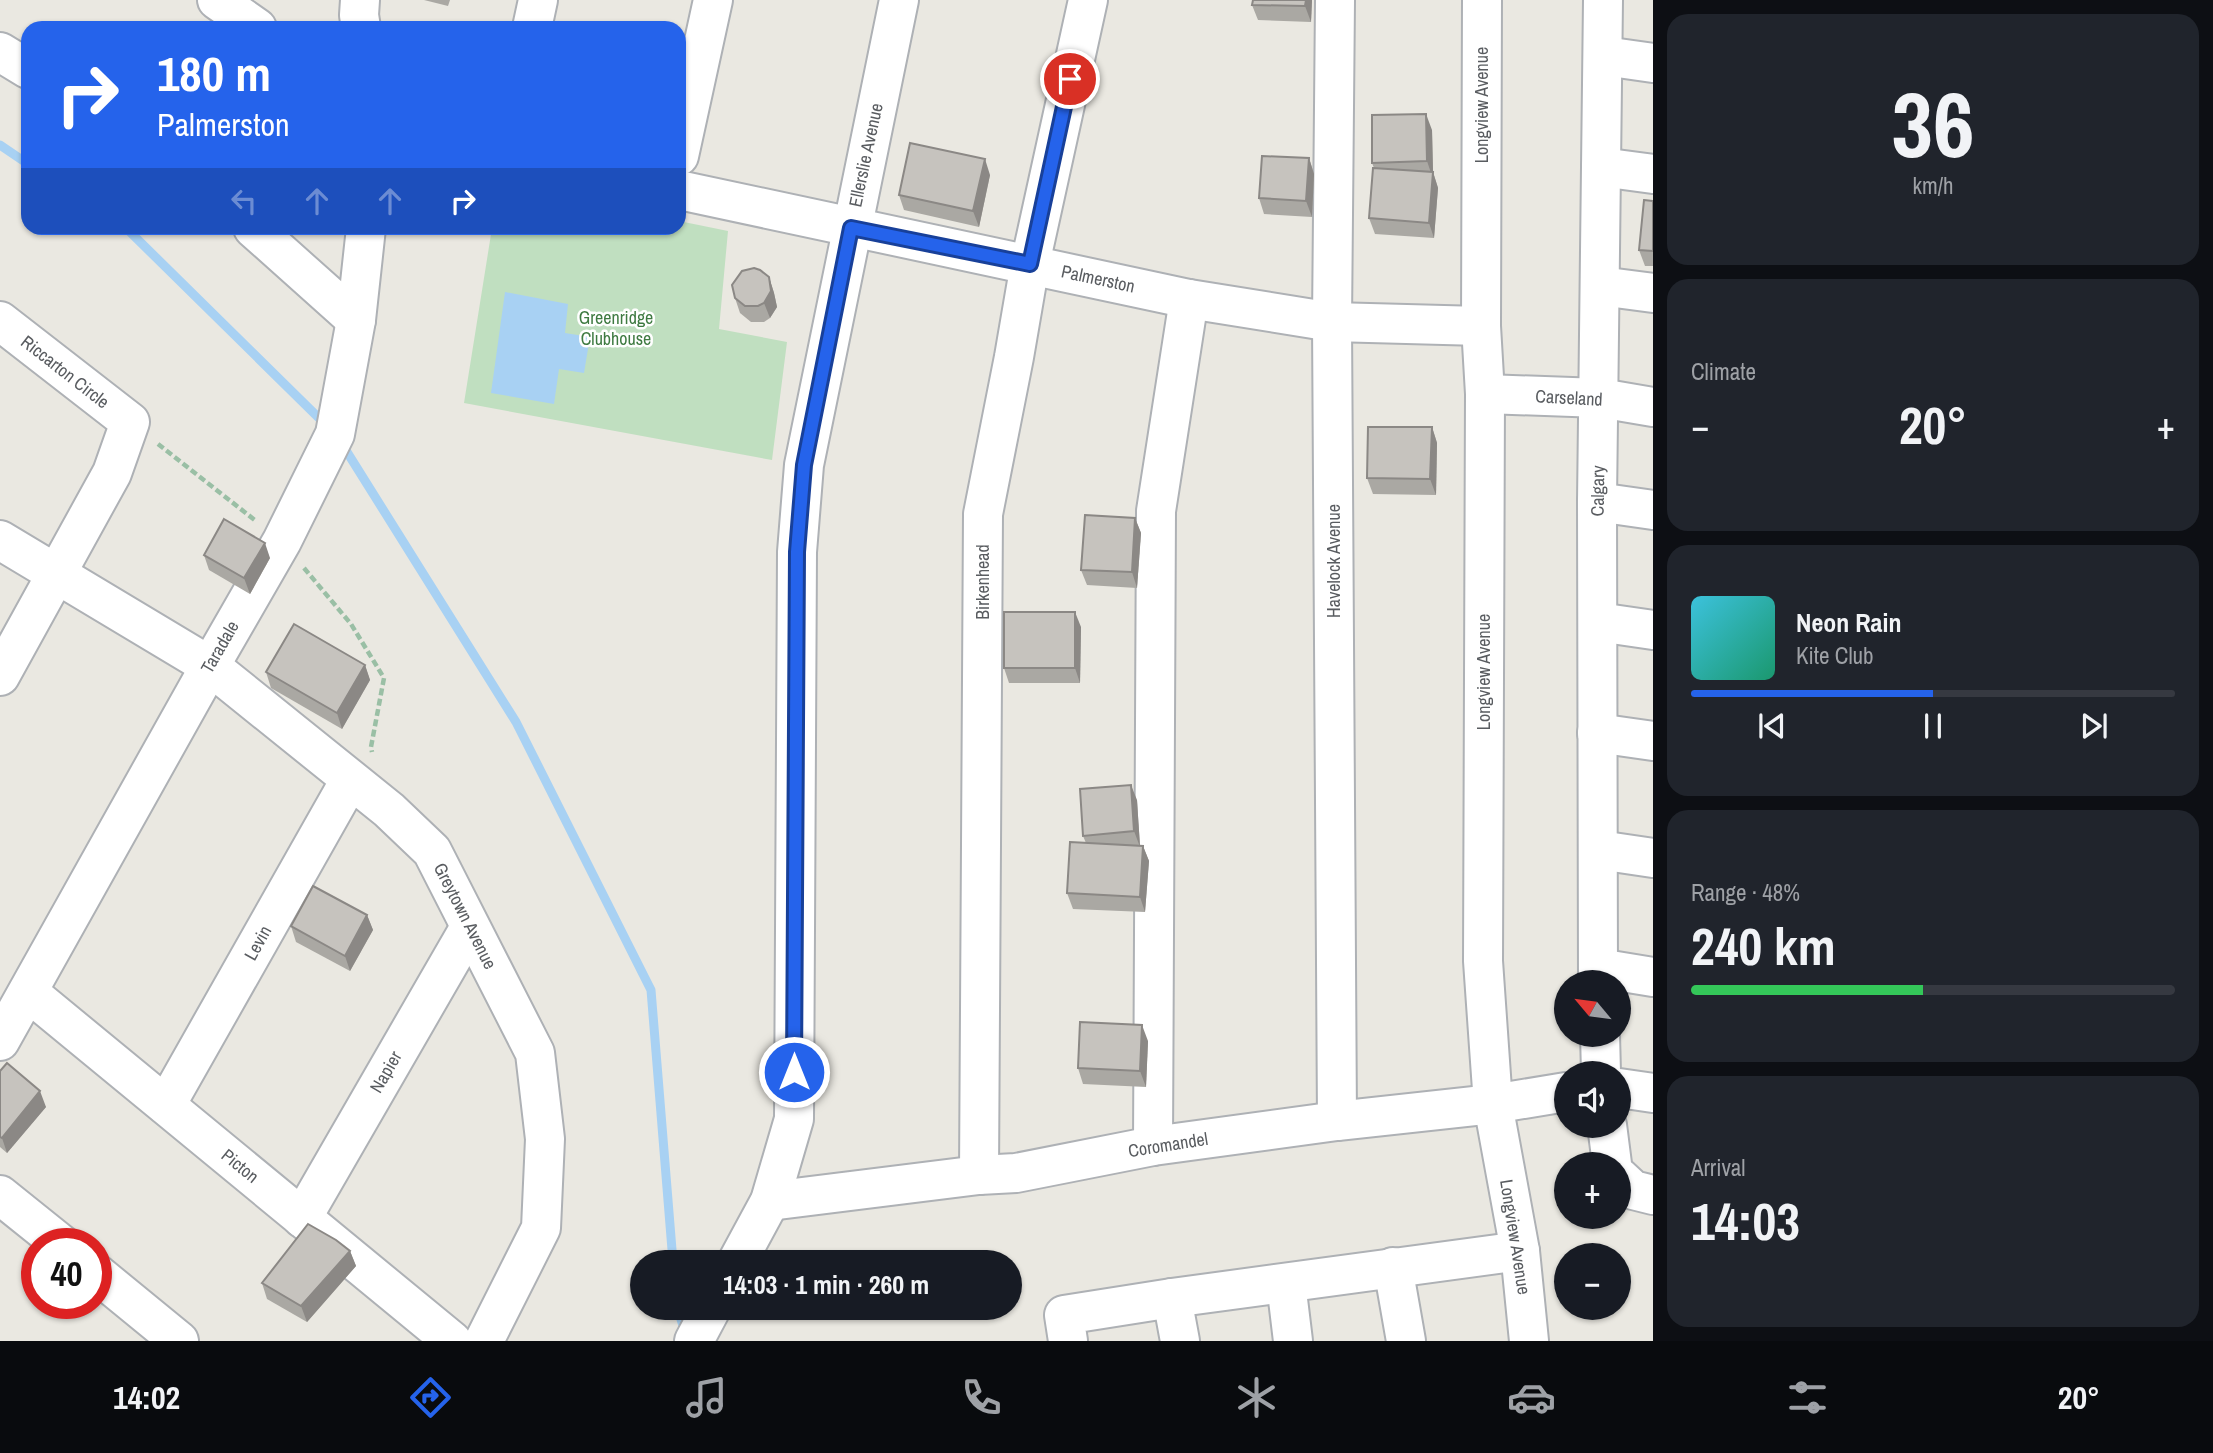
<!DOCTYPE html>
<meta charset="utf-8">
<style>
:root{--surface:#171b24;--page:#20242c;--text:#f1f3f6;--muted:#9ea1a6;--line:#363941;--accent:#2563eb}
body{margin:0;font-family:"Archivo Narrow",sans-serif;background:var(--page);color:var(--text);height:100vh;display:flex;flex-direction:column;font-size:26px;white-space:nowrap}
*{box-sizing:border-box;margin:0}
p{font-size:23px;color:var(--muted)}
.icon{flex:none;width:38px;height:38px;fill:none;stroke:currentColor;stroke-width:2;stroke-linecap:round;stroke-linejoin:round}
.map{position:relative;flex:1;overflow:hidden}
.panel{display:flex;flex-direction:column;gap:14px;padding:14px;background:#0d0f14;width:560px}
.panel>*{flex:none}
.top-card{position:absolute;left:21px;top:21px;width:665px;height:214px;border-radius:21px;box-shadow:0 2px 5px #0004;background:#2563eb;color:#fff;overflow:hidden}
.needle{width:46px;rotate:299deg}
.controls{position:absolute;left:1554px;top:970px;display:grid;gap:14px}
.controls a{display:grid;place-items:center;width:77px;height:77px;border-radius:50%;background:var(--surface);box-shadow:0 2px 5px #0004;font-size:35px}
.speed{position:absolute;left:21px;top:1228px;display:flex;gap:14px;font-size:35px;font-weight:700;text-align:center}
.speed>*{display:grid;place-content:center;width:91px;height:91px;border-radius:50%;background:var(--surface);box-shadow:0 2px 5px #0004;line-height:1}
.speed .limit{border:10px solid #d22;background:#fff;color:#111}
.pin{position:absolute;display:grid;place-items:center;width:60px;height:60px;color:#fff;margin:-30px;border:4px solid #fff;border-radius:50%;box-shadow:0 2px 7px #0007}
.me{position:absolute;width:77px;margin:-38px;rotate:0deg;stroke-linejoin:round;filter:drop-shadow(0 0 5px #0008)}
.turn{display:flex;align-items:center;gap:24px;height:147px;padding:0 21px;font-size:32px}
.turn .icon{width:91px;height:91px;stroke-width:2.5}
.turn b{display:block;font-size:49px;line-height:60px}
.lanes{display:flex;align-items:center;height:66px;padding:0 21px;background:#0003;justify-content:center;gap:35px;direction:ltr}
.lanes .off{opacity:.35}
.big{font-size:52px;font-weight:800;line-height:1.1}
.panel .widget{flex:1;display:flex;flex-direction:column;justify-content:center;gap:10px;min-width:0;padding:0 24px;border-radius:21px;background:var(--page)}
.panel .dial{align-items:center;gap:0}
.dial b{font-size:91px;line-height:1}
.song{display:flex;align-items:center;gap:21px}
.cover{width:84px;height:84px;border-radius:10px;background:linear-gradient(135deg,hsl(190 70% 55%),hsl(160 70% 35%))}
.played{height:7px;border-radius:4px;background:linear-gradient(90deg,var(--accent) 50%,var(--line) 50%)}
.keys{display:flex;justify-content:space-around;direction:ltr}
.heat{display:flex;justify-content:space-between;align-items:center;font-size:38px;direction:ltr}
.charge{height:10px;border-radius:5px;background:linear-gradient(90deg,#34c759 48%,var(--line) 0)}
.trip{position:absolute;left:630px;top:1250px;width:392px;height:70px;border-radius:35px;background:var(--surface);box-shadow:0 2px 5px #0004;font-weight:800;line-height:70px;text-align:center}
.tab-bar{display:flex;height:112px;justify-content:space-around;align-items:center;background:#090b0e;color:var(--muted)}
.tab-bar .icon{width:49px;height:49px}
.tab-bar .on{color:var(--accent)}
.tab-bar b{font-size:32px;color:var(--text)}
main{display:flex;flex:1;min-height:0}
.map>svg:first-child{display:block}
.green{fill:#c0dfc0}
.water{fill:#a8d1f3}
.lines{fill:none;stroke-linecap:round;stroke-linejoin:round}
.stream{stroke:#a8d1f3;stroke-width:9}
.minor-casing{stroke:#aeb1b5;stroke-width:42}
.path{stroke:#9abfa5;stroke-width:4.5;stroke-dasharray:7 3.5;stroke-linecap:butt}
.minor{stroke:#fff;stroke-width:38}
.wall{fill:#aaa8a3}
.shaded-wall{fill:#8b8885}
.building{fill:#c6c3be;stroke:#8b8885;stroke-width:2}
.route-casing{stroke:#184099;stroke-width:18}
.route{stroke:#2563eb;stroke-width:12}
.labels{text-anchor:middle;stroke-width:5;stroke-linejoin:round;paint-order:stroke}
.street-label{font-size:18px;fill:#595c60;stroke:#fff}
.park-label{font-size:18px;fill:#3e7a41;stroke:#fff}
</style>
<main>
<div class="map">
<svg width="1653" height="1341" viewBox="0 0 1653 1341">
<rect width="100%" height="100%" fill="#eae8e1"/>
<polygon class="green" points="679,221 728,231 719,329 787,342 772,460 464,403 492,228 679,228"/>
<polygon class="water" points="505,292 568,304 565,333 590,337 584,373 559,369 554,404 491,393"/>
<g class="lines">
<g class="stream">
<polyline points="0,145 28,164"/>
<polyline points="126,228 326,425"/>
<polyline points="342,444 516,722 651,990 673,1262"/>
<polyline points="677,1307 685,1332"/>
</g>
<g class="minor-casing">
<g id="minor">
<polyline points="217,0 257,28"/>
<polyline points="360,0 359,15 361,28"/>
<polyline points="1335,0 1332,322 1337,1121"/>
<polyline points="1482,0 1481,326 1485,394 1483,961 1493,1104 1520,1251 1529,1341"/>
<polyline points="532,28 538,0"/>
<polyline points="0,52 28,69"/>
<polyline points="1604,56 1653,63"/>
<polyline points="679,156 713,0"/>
<polyline points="1601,167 1653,174"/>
<polyline points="679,190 1189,299 1332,322 1481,326"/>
<polyline points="253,228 356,320"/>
<polyline points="1600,286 1653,293"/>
<polyline points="0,321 130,422 112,473 0,676"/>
<polyline points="1485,394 1600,398 1653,407"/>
<polyline points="1597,502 1653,510"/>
<polyline points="0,540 210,666 389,810 432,851 535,1053 545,1139 541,1228 484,1341"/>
<polyline points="1598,622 1653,630"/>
<polyline points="1597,733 1653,741"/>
<polyline points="1599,850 1653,858"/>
<polyline points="1598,968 1653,977"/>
<polyline points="1598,982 1597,502 1603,0"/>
<polyline points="28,992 452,1341"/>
<polyline points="1600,1034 1601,1073"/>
<polyline points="0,1041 210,666 282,541 335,434 356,320 366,228"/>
<polyline points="1619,1088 1653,1093"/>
<polyline points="166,1105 350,780"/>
<polyline points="1607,1125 1612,1164"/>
<polyline points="1153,1146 1156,511 1189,299"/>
<polyline points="979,1175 983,514 1014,357 1030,264 1088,0"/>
<polyline points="1619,1177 1633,1190 1653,1195"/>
<polyline points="0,1195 61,1244"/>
<polyline points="770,1201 979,1175 1016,1173 1153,1146 1337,1121 1493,1104 1566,1092"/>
<polyline points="302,1218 470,927"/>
<polyline points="737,1262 770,1201 794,1119 797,552 804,465 899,0"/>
<polyline points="1393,1267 1406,1341"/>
<polyline points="96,1273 179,1341"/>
<polyline points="1286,1283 1293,1341"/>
<polyline points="1172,1298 1180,1341"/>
<polyline points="694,1341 712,1307"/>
<polyline points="1068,1341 1064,1315 1172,1298 1520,1251"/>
</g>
</g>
<g class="path">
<polyline points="158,444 256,521"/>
<polyline points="304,568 351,624 384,678 371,747 372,752"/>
</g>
<use href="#minor" class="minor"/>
</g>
<g class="wall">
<polygon points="424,0 450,0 448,6"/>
<polygon points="1312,0 1311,22 1258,20 1252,5"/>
<polygon points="1432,130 1433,172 1438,188 1434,238 1375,234 1369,218 1374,168 1372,163"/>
<polygon points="1309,158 1314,174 1312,217 1264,214 1259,198"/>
<polygon points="990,175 979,227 904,210 899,195"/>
<polygon points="1653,201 1653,266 1645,266 1639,250"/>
<polygon points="769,277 774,293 777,307 770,318 764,322 751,322 740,313 735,298"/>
<polygon points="1432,427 1437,443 1436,495 1373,494 1367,478"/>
<polygon points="1135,518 1141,533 1137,588 1087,585 1081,570"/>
<polygon points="204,555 270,558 250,594 209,570"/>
<polygon points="1081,627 1080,683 1009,683 1004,668"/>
<polygon points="365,665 370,680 342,729 271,688 266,672"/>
<polygon points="1137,800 1140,846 1143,846 1149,861 1145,912 1073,909 1067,893 1086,843 1083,836"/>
<polygon points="367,915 373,930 350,971 296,942 291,926"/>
<polygon points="1148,1041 1146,1087 1083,1084 1078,1068"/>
<polygon points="0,1071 46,1107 7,1153 0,1147"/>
<polygon points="350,1251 356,1266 307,1322 267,1299 262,1283"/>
</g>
<g class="shaded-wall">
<polygon points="1306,0 1312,0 1311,22 1305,6"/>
<polygon points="1426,114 1432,130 1433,172 1438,188 1434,238 1429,223 1432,176 1427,161"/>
<polygon points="1309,158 1314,174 1312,217 1306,201"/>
<polygon points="985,159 990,175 979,227 973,211"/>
<polygon points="769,277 774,293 777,307 770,318 764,303"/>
<polygon points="1432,427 1437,443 1436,495 1430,479"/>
<polygon points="1135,518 1141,533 1137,588 1132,572"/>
<polygon points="265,543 270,558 250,594 244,578"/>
<polygon points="1075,612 1081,627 1080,683 1075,668"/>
<polygon points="365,665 370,680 342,729 337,713"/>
<polygon points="1131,785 1137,800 1140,847 1134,831"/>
<polygon points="1143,846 1149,861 1145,912 1140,897"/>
<polygon points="367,915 373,930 350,971 345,956"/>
<polygon points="1142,1025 1148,1041 1146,1087 1140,1071"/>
<polygon points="40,1091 46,1107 7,1153 2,1138"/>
<polygon points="350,1251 356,1266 307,1322 301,1306"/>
</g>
<g class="building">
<polygon points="1253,0 1306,0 1305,6 1252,5"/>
<polygon points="1426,114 1427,161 1372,163 1372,115"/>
<polygon points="910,143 985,159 973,211 899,195"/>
<polygon points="1262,156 1309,158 1306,201 1259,198"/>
<polygon points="1373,168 1433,172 1429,223 1369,218"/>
<polygon points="1644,200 1653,201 1653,251 1639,250"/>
<polygon points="754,268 760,270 769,277 771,291 764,303 758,306 745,306 735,298 732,285 742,271"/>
<polygon points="1368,427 1432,427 1430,479 1367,478"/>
<polygon points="1085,515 1135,518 1132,572 1081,570"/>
<polygon points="224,519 265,543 244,578 204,555"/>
<rect x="1004" y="612" width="71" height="56"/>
<polygon points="294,624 365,665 337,713 266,672"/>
<polygon points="1131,785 1134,831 1083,836 1080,789"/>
<polygon points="1070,842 1143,846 1140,897 1067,893"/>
<polygon points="313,886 367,915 345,956 291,926"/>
<polygon points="1080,1022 1142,1025 1140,1071 1078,1068"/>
<polygon points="7,1063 40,1091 2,1138 0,1137 0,1071"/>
<polygon points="308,1224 336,1240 350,1251 301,1306 262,1283"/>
</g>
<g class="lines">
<g class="route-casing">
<polyline id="route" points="794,1072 797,552 804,465 851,228 1030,264 1070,79"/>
</g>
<use href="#route" class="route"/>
</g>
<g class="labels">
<g class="street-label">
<text transform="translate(1482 105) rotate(-90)" y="6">Longview Avenue</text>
<text transform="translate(866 155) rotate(-78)" y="6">Ellerslie Avenue</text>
<text transform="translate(1098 279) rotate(12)" y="6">Palmerston</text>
<text transform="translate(65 372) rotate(38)" y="6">Riccarton Circle</text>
<text transform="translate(1569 398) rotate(3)" y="6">Carseland</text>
<text transform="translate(1598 491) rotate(-89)" y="6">Calgary</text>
<text transform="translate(1334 561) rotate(-90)" y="6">Havelock Avenue</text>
<text transform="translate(983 582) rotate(-90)" y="6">Birkenhead</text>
<text transform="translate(220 647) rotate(-60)" y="6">Taradale</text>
<text transform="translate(1484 672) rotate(-90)" y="6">Longview Avenue</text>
<text transform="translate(465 916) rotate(63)" y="6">Greytown Avenue</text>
<text transform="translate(258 943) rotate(-61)" y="6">Levin</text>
<text transform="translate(386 1072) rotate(-60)" y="6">Napier</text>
<text transform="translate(1168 1145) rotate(-9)" y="6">Coromandel</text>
<text transform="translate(240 1166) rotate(39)" y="6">Picton</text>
<text transform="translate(1515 1237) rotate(81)" y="6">Longview Avenue</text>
</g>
<g class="park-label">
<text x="616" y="324">Greenridge<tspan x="616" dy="21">Clubhouse</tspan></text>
</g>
</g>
</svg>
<div class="controls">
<a><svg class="needle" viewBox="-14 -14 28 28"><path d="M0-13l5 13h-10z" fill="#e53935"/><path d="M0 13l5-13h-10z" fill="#9ea1a6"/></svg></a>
<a><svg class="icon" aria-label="sound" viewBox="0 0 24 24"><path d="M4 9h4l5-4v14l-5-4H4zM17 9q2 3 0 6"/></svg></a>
<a>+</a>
<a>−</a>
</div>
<div class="speed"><div class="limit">40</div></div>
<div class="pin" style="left:1070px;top:79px;background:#d93025"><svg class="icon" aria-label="arrive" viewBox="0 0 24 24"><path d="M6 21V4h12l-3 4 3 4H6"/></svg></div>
<svg class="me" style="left:794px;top:1072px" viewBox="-20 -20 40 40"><circle r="17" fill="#2563eb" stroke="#fff" stroke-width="3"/><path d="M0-11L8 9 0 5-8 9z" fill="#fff"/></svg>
<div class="trip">14:03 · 1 min · 260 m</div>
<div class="top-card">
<div class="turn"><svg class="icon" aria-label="right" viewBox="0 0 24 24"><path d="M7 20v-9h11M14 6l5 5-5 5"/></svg><div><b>180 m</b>Palmerston</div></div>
<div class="lanes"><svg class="icon off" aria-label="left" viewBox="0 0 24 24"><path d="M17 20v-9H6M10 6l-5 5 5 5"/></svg><svg class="icon off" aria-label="ahead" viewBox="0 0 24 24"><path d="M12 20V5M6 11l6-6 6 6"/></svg><svg class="icon off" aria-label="ahead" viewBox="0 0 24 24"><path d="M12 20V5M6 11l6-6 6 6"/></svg><svg class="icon" aria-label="right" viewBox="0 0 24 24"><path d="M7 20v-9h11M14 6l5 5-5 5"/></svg></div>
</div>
</div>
<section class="panel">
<div class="widget dial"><b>36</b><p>km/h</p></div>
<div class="widget"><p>Climate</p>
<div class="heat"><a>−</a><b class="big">20°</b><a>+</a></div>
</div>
<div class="widget">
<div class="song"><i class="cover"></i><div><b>Neon Rain</b><p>Kite Club</p></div></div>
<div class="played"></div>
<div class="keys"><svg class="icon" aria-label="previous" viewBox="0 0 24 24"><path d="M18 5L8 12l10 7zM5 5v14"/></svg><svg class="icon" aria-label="pause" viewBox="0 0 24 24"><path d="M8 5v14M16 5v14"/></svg><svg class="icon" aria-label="next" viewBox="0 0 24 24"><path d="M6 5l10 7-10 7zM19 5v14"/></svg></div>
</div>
<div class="widget"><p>Range · 48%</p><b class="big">240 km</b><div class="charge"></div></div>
<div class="widget"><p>Arrival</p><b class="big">14:03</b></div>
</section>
</main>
<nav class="tab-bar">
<b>14:02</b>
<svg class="icon on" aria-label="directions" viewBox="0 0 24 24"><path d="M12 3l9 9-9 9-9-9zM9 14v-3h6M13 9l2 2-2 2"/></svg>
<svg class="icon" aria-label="music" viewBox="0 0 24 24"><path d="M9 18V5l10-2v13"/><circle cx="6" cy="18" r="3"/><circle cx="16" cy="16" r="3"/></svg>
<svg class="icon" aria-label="phone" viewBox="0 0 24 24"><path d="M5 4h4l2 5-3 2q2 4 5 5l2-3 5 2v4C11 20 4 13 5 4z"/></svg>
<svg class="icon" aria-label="climate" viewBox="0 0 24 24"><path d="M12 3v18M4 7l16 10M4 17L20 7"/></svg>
<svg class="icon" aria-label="car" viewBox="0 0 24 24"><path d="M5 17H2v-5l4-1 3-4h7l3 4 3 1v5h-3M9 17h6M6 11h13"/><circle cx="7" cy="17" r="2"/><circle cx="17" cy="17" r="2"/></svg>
<svg class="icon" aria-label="filters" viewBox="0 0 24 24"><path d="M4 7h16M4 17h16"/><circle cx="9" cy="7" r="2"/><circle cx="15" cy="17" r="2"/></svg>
<b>20°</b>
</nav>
